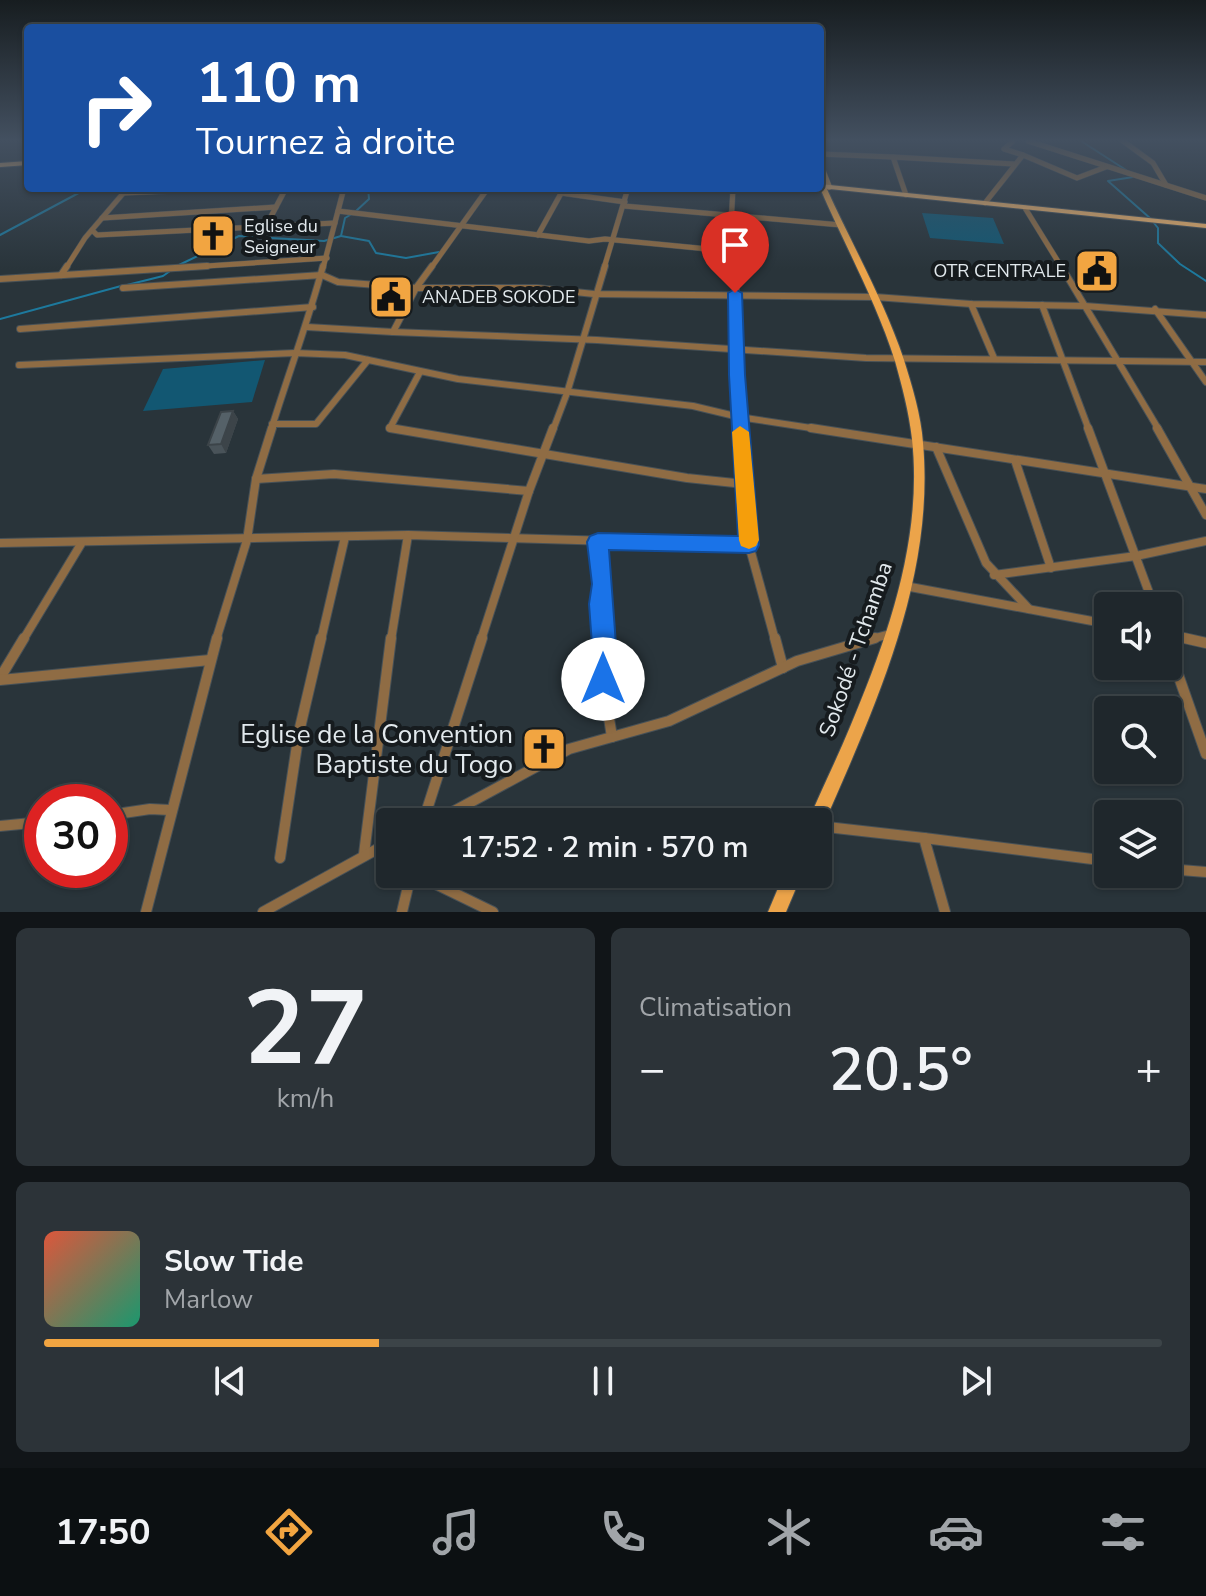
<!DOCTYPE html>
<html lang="fr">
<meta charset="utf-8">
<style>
:root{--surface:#1f272c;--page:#2c3338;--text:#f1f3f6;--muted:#a1a5a9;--line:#3c4448;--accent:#f2a541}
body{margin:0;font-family:"Nunito Sans",sans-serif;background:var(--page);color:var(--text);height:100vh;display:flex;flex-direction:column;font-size:30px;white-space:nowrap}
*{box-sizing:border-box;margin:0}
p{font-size:26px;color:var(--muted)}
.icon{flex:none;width:44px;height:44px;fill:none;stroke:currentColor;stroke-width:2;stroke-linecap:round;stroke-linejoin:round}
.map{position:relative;height:912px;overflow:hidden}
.drawer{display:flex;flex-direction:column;gap:16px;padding:16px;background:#111518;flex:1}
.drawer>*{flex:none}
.guide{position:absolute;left:24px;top:24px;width:800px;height:168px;border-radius:8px;box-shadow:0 2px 6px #0004,0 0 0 2px var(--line);background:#1a4fa0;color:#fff;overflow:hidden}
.fabs{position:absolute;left:1094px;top:592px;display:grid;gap:16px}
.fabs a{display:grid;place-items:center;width:88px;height:88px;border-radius:8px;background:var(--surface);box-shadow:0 2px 6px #0004,0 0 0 2px var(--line);font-size:40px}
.speed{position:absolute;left:24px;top:784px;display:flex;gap:16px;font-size:40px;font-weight:700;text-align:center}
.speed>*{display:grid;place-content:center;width:104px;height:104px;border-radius:50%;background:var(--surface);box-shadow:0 2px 6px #0004,0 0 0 2px var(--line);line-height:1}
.speed .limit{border:12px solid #d22;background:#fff;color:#111}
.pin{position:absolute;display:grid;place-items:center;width:68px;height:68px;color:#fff;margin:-82px -34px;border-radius:50% 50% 50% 0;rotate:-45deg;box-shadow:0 0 8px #0007}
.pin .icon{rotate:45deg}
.me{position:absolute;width:88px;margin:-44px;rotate:0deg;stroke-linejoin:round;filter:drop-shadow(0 0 6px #0008)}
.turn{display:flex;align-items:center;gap:28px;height:168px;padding:0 40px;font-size:36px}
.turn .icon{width:104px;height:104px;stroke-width:2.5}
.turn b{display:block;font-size:56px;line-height:68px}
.big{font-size:60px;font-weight:600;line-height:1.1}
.drawer .widget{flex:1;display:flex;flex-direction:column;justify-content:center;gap:12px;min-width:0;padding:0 28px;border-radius:12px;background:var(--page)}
.drawer .dial{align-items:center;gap:0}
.dial b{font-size:104px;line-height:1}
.song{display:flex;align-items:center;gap:24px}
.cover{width:96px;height:96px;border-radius:12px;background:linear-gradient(135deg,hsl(10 70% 55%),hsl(160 70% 35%))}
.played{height:8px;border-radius:4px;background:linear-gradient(90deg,var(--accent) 30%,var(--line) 30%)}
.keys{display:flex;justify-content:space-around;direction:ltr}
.heat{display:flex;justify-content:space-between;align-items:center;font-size:44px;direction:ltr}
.drawer .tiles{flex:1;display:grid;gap:16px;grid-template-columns:1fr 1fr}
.widget:last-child{grid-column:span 2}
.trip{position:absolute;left:376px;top:808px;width:456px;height:80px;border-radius:8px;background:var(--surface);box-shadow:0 2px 6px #0004,0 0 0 2px var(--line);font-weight:600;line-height:80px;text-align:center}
.tab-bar{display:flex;height:128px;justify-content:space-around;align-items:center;background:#0c1012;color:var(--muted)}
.tab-bar .icon{width:56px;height:56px}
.tab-bar .selected{color:var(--accent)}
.tab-bar b{font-size:36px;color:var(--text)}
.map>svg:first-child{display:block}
.green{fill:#125772}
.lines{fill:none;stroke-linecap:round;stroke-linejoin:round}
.stream{stroke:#1d799d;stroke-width:2}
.minor-far3-casing{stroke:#475157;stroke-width:6}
.minor-far2-casing{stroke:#475157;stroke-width:8}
.minor-far1-casing{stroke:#475157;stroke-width:10}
.minor-casing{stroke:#475157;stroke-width:12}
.secondary-casing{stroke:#475157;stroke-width:7}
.primary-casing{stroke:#475157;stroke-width:2}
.trunk-casing{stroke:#475157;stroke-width:2}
.minor-far3{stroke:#8f6c44;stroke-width:5}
.minor-far2{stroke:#8f6c44;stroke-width:6}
.minor-far1{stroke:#8f6c44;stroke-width:8}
.minor{stroke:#8f6c44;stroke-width:10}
.secondary{stroke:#c38c49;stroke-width:6}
.primary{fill:#eca44a;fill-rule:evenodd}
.trunk{fill:#f2b46a;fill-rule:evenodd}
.wall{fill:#495359}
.shaded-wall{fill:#3c4449}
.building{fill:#556168;stroke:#3c4449;stroke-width:2}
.route{fill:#1a73e8;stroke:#114b97;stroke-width:2}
.slow{fill:#f59e0b}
.labels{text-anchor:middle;stroke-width:8;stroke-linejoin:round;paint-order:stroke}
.far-poi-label{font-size:18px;fill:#e2e9ed;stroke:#161b1e;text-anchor:start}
.street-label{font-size:22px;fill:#e2e9ed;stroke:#161b1e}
.near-poi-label{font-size:26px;fill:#e2e9ed;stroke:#161b1e;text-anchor:end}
</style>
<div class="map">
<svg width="1206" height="912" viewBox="0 0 1206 912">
<rect width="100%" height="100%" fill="#29343a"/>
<g class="green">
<polygon points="922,213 993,218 1004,244 930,238"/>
<polygon points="265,360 252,402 143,411 163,369"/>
</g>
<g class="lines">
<g class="stream">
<polyline points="1081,141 1126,170"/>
<polyline points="1133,177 1108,181 1151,219"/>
<polyline points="355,212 369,199 368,188"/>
<polyline points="1154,223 1158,228 1158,243 1180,264 1206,281"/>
<polyline points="0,235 88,188"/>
<polyline points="341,236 369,241 376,253 406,258 439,252"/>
<polyline points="179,265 239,236 324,241 341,236 345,218 350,215"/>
<polyline points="127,285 163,276 170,271"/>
<polyline points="0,319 121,286"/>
</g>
<g class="minor-far3-casing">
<g id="minor-far3">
<polyline points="1028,141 1206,198"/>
<polyline points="1123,141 1153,163 1166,185"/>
<polyline points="820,154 893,157"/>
<polyline points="1023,155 1077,178 1106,167"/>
<polyline points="455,188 484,192"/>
<polyline points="733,188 730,244 735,268"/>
<polyline points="124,193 236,188"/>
<polyline points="561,193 625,202"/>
<polyline points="906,195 893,157 1014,164"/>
<polyline points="985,203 1023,155 1004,149 1013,141"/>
<polyline points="624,206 841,225"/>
<polyline points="1025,208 1062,268"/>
<polyline points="338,211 589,241 605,239 708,249 730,244"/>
<polyline points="102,218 276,207"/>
<polyline points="266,226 286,188"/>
<polyline points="92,230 97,235 335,223"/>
<polyline points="538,235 564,188"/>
<polyline points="66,268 85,238 126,190"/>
<polyline points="176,268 327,258"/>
<polyline points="323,268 344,188"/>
<polyline points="431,268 488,188"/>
<polyline points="604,268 628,188"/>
</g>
</g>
<g class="minor-far2-casing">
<g id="minor-far2">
<polyline points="735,266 741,430"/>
<polyline points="1061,266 1159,430"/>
<polyline points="61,275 67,266"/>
<polyline points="0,279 207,266"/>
<polyline points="123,288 322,275 338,282 416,288 537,288 594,294 875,297 971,304 1085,306 1206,315"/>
<polyline points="971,304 994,358"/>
<polyline points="1042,305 1089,430"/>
<polyline points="1155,309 1206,382"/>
<polyline points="307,327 393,332 416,288 432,266"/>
<polyline points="20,329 313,307"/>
<polyline points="393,332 597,340 866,358 1206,362"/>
<polyline points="19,365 295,353 345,355 458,379 693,406 739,417 824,430"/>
<polyline points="272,424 316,424 368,360"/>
<path d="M 271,430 C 288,375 308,322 323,266"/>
<polyline points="402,430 390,428 420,372"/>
<polyline points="553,430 567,393 605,266"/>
</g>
</g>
<g class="minor-far1-casing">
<g id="minor-far1">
<polyline points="390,428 687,478 744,484"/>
<polyline points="741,428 749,545 775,640"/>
<polyline points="811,428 1206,489"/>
<polyline points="1088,428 1154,606"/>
<polyline points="1157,428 1206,515"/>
<polyline points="936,447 986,563 1029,609"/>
<polyline points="1015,460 1051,568"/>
<polyline points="256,479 334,474 529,491"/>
<polyline points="598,542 602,640"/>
<polyline points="0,543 408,535 749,545"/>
<polyline points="994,575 1136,556 1206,541"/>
<polyline points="905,586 1108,624"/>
<polyline points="1168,635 1194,640"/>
<polyline points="23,640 81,544"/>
<polyline points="216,640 247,540 256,479 272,428"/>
<polyline points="321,640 345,537"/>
<polyline points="391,640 408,535"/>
<polyline points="481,640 529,491 553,428"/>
<polyline points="868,640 890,634"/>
</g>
</g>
<g class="minor-casing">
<g id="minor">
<polyline points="602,638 604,687 612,737"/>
<polyline points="775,638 783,668"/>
<polyline points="1184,638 1206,643"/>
<polyline points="1168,646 1206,754"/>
<polyline points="0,678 24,638"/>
<polyline points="0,680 210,660"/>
<polyline points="110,815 150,809 170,810"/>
<polyline points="423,822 482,638"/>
<polyline points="434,822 569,749 669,721 797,661 875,638"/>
<polyline points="0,826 42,822"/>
<polyline points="818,826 924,838 945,912"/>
<polyline points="924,838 1108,861"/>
<polyline points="364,854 391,638"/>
<polyline points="280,858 299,732 321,638"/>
<polyline points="1168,869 1206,872"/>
<polyline points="415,874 493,912"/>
<polyline points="146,912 217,638"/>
<polyline points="263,912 390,842"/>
<polyline points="402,912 411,874"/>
</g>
</g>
<g class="secondary-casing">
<polyline id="secondary" points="820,164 829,187"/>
</g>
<g class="primary-casing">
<g id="primary">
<path d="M 821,186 L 826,187 C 852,245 884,300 904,360 C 912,386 921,415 923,443 C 935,578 875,707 822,828 L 818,829 L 818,822 L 808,822 C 821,790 837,759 850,727 C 888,637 923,538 912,439 C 909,412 902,386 895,361 C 876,301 845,246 820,188 Z"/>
<polygon points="784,874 802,874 786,912 768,912"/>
</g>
</g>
<g class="trunk-casing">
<g id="trunk">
<polygon points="28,161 28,165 0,167 0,163"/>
<polygon points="820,184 1206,224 1206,228 820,188"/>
</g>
</g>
<use href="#minor-far3" class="minor-far3"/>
<use href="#minor-far2" class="minor-far2"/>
<use href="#minor-far1" class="minor-far1"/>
<use href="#minor" class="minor"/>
<use href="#secondary" class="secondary"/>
<use href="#primary" class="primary"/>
<use href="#trunk" class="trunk"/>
</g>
<polygon class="wall" points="233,411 238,419 226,453 214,454 208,445"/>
<g class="shaded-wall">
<polygon points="33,188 42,188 36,193"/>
<polygon points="233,411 238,419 226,453 221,444"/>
</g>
<polygon class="building" points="233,411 221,444 208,445 221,412"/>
<linearGradient id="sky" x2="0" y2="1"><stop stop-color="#171d20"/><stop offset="0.52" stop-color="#435060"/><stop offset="1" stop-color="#435060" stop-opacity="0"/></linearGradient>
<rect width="1206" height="269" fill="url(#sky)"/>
<polygon class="route" points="735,289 742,293 745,375 759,545 756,551 749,553 609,550 617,658 611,687 603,690 595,687 591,679 593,658 589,604 592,584 587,542 590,536 598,533 738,536 729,375 728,293"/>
<polygon class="slow" points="740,426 749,432 759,540 756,546 749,549 741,546 739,540 732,432"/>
<defs>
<g id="church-square" transform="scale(2.3)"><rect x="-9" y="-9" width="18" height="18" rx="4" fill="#f2a541" stroke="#161b1e"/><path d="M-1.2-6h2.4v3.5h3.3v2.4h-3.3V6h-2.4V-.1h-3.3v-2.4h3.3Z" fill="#111"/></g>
<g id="civic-square" transform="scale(2.3)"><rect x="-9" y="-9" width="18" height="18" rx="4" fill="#f2a541" stroke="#161b1e"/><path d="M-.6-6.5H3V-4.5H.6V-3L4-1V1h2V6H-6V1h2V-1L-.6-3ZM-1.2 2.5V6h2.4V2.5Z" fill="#111"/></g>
</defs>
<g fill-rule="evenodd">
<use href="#church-square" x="213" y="236"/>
<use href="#civic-square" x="1097" y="271"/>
<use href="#civic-square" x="391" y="297"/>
<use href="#church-square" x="544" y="749"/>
</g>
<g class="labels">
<g class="far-poi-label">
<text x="244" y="232">Eglise du<tspan x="244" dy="21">Seigneur</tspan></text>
<text x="1066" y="277" text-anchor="end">OTR CENTRALE</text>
<text x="422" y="303">ANADEB SOKODE</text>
</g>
<g class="street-label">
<text transform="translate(855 649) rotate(-71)" y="8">Sokodé - Tchamba</text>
</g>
<g class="near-poi-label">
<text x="513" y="743">Eglise de la Convention<tspan x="513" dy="30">Baptiste du Togo</tspan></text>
</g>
</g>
</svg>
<div class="fabs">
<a><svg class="icon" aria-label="sound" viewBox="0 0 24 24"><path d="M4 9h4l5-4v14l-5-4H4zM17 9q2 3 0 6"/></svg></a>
<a><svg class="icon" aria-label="search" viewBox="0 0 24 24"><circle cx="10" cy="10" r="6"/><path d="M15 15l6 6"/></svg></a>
<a><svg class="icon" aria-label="layers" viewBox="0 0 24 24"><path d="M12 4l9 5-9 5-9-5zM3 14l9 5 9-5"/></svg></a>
</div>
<div class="speed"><div class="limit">30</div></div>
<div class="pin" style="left:735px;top:293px;background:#d93025"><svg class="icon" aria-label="arrive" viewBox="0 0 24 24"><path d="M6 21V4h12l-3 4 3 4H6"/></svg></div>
<svg class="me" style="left:603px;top:679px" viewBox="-20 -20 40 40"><circle r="19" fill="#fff"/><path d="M0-13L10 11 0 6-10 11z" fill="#1a73e8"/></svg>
<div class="trip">17:52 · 2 min · 570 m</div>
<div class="guide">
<div class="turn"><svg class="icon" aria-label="right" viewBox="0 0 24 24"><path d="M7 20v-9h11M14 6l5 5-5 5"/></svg><div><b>110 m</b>Tournez à droite</div></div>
</div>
</div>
<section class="drawer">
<div class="tiles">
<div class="widget dial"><b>27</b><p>km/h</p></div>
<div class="widget"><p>Climatisation</p>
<div class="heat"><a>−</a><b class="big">20.5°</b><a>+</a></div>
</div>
<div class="widget">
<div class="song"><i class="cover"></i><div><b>Slow Tide</b><p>Marlow</p></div></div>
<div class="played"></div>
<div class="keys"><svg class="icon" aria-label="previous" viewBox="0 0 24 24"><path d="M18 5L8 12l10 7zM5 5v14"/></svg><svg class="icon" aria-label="pause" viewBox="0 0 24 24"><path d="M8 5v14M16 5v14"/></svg><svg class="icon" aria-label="next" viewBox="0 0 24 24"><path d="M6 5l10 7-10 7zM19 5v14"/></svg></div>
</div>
</div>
</section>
<nav class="tab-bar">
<b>17:50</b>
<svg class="icon selected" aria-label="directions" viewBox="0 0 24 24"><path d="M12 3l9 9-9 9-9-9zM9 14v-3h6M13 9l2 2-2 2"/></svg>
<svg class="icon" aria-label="music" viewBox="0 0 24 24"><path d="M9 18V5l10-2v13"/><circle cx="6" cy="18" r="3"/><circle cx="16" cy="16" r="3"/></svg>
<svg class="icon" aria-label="phone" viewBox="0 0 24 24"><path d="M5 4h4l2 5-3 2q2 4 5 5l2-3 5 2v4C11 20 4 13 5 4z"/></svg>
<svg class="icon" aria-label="climate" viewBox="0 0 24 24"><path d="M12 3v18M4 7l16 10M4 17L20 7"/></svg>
<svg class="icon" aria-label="car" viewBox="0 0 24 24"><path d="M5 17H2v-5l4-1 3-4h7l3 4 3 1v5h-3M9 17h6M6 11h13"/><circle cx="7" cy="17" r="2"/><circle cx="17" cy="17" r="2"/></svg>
<svg class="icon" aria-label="filters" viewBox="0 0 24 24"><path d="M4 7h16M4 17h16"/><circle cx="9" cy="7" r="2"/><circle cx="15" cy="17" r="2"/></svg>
</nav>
